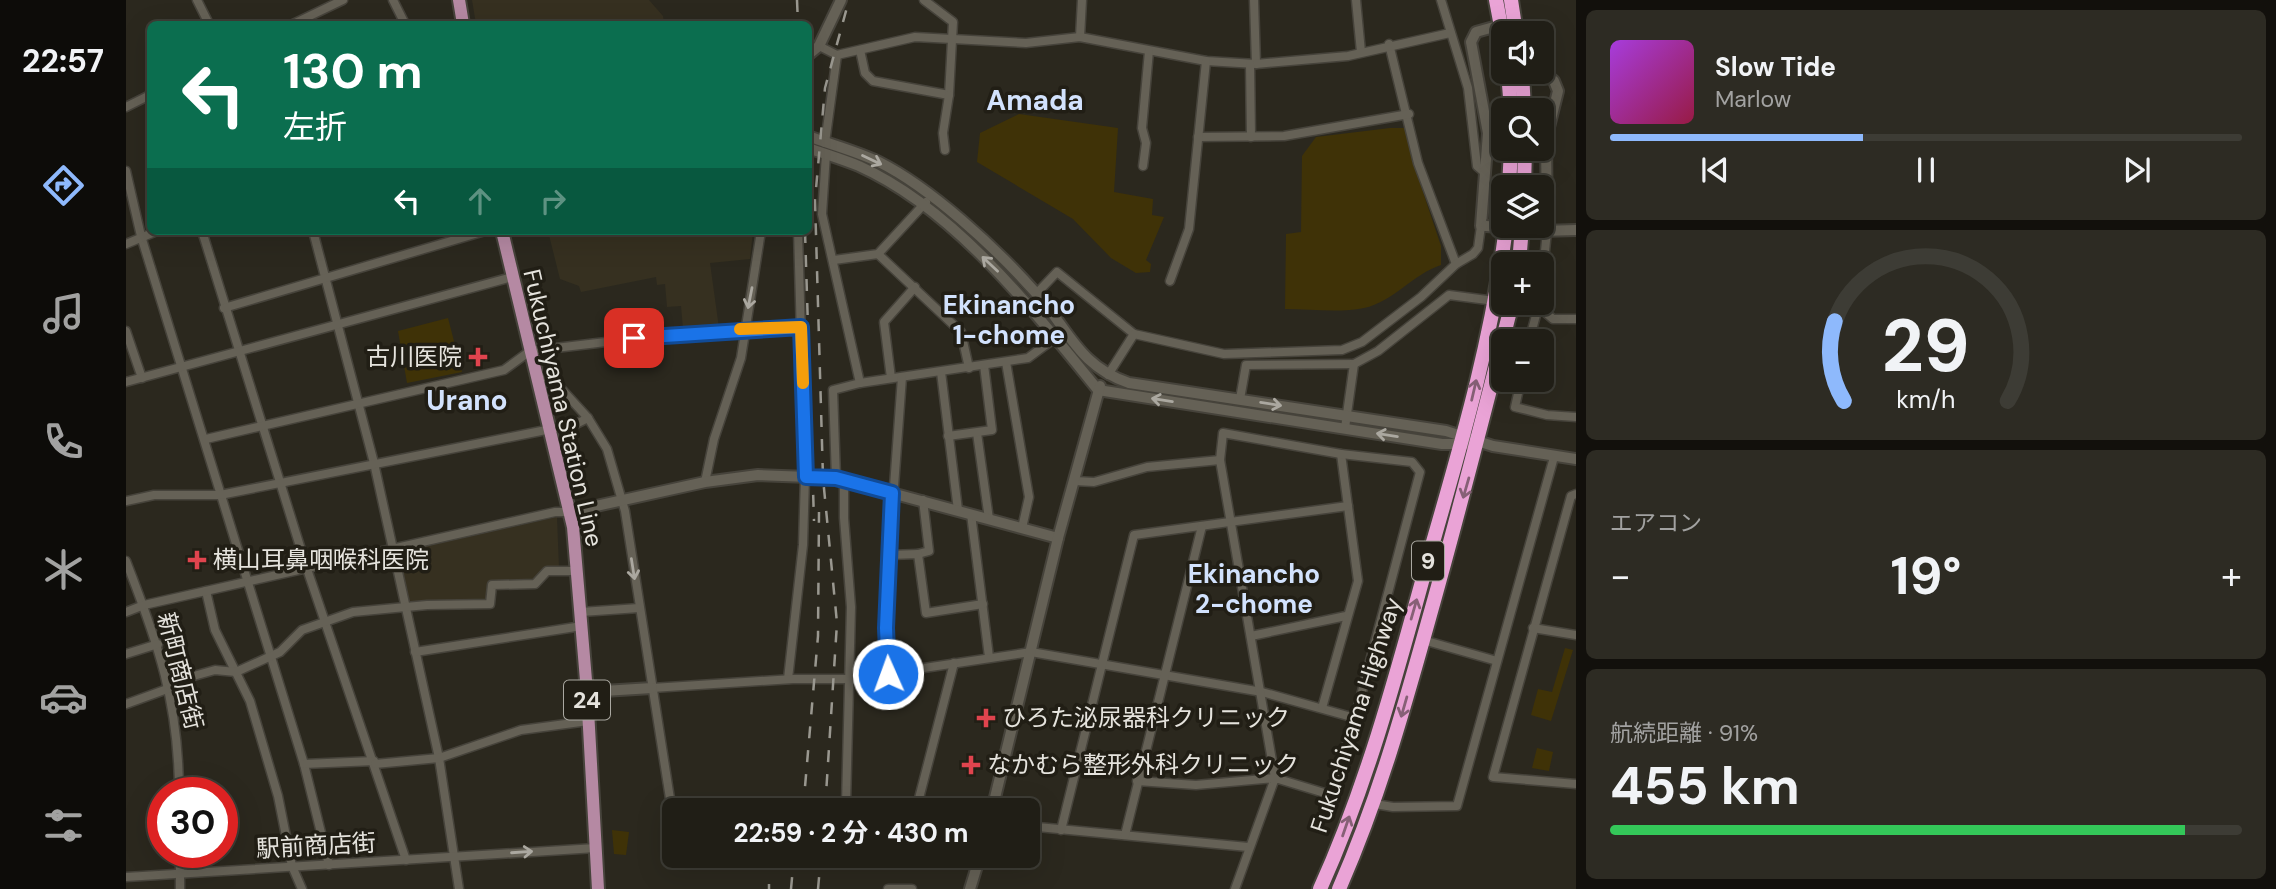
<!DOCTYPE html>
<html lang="ja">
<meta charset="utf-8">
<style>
:root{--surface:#201e16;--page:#2d2b23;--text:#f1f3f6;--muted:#a2a2a1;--line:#3d3c35;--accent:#8eb9fc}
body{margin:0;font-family:"DM Sans","Noto Sans JP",sans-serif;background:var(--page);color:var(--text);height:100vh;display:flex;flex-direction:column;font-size:26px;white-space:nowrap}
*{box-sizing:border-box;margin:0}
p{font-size:23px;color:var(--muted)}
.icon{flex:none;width:38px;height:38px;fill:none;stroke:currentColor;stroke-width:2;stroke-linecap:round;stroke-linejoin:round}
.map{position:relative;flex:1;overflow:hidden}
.drawer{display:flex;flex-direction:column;gap:10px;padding:10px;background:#12100c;width:700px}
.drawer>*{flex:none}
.banner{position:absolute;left:21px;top:21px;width:665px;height:214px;border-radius:10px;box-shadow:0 7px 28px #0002,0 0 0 2px var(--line);background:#0b6e4f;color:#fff;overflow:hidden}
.buttons{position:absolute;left:1365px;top:21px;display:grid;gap:14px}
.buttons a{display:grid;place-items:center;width:63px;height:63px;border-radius:10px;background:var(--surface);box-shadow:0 7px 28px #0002,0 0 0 2px var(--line);font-size:35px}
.speed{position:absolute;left:21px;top:777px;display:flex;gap:14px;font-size:35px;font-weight:700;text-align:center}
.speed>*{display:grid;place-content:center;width:91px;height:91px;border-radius:50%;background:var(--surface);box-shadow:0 7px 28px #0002,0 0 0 2px var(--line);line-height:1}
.speed .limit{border:10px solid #d22;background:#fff;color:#111}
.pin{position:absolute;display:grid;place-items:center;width:60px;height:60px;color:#fff;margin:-30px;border-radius:14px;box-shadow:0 4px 10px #0006}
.me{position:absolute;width:77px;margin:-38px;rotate:358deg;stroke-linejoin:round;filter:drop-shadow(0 0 5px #0008)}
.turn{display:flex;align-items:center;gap:24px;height:147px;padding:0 21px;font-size:32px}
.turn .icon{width:91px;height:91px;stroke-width:2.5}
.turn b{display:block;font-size:49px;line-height:60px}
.lanes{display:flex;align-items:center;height:66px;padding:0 21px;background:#0003;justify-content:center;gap:35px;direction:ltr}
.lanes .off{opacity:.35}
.big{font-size:52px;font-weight:700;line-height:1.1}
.drawer .tile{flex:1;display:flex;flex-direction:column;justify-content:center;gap:10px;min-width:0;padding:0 24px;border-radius:10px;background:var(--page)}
.drawer .dial{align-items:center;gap:0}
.dial svg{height:182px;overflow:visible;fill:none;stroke:var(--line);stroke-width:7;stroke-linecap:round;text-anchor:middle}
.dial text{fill:var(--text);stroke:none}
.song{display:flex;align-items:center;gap:21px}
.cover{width:84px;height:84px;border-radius:10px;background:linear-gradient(135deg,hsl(280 70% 55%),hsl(340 70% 35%))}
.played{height:7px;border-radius:4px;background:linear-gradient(90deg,var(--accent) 40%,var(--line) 40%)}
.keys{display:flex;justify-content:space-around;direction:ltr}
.heat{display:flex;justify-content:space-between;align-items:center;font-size:38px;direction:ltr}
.charge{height:10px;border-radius:5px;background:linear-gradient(90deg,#34c759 91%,var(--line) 0)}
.trip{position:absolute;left:536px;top:798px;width:378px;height:70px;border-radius:10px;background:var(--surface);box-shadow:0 7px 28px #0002,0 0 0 2px var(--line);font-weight:700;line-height:70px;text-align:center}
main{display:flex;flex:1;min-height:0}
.dock{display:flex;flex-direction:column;width:126px;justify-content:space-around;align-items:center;background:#0d0c09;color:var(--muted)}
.dock .icon{width:49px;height:49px}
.dock .active{color:var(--accent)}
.dock b{font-size:32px;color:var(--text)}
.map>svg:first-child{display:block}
.built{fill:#363020}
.green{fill:#3f3207}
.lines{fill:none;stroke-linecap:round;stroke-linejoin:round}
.street-casing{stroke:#46433b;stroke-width:11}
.secondary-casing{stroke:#46433b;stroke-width:14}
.primary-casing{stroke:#46433b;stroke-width:16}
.highway-casing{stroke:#46433b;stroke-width:18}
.street{stroke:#656156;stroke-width:8}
.secondary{stroke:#656156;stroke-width:10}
.primary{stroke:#b589a3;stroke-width:12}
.highway{stroke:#eaa3d6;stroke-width:14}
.rail{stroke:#9a9890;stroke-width:2.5;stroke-dasharray:12 12;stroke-linecap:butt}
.secondary-bridge-casing{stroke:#46433b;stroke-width:14;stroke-linecap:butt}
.secondary-bridge{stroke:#656156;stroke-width:10}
.oneway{stroke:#aba8a0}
.oneway2{stroke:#866076}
.route-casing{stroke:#114b97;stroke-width:18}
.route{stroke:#1a73e8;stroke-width:12}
.slow{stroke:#f59e0b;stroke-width:12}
.health-dot{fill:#e0444e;stroke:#211e15;stroke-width:2.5}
.labels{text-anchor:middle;stroke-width:7;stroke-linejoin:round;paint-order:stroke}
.shield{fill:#211e15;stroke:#aaa8a1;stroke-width:2}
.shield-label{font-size:23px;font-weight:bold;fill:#e5e3dd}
.poi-label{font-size:24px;fill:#e5e3dd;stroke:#211e15;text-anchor:start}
.street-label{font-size:24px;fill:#e5e3dd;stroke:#211e15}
.neighbourhood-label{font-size:26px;font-weight:bold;fill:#d2e2fd;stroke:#211e15}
.quarter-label{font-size:28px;font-weight:bold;fill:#d2e2fd;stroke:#211e15}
</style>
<main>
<nav class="dock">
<b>22:57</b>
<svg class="icon active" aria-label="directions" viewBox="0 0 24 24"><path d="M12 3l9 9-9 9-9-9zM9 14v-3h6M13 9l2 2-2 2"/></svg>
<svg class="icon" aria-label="music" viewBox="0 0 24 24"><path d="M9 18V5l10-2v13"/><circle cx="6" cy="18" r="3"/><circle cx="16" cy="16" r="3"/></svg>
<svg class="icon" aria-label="phone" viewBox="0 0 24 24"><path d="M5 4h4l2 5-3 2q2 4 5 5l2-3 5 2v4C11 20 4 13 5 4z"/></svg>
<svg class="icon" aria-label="climate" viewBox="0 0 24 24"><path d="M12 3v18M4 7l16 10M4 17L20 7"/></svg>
<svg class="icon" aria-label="car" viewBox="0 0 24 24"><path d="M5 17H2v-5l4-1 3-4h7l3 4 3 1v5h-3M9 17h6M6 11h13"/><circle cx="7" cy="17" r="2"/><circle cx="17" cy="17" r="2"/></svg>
<svg class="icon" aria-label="filters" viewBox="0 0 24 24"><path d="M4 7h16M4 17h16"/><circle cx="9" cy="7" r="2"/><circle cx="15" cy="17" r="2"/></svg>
</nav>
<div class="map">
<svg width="1450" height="889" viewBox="0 0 1450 889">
<rect width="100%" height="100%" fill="#2b281e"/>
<g class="built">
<polygon points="346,0 523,0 537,16 538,24 350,24"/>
<polygon points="422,231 627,231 624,259 584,263 593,328 557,329 555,306 541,307 539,284 531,285 530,277 455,292 453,286 434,279"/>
<polygon points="431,517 433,568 411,581 365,583 363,602 283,605 273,557 276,552"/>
</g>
<g class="green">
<polygon points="893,114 992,128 988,192 1027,199 1026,215 1038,217 1020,260 1025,264 1024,272 1010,273 985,258 947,219 851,162 854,133"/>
<path d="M 1264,128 L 1281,128 L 1290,171 L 1315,246 L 1315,265 C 1287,274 1267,302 1238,308 C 1214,313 1184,309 1159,309 L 1160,234 L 1175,232 L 1176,156 L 1190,137 Z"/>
<polygon points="322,318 336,372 281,383 272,331"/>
<polygon points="1439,648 1447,650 1425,721 1405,715 1412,689 1426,692"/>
<polygon points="1411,748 1427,752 1423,771 1406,768"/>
<polygon points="486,830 503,832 500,855 488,854"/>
</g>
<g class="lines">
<g class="street-casing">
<g id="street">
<polyline points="71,0 83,24"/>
<polyline points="267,0 279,24"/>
<polyline points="1128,0 1130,64"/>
<polyline points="1230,0 1235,52"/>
<polyline points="1315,0 1342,88 1351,166 1359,173"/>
<polyline points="167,24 217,0"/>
<polyline points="954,37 956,0"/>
<polyline points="1263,44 1292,163 1330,264"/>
<polyline points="693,46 711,55 789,37 900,43 954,37 1080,61 1130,64 1222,56 1324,33"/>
<polyline points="734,50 739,73 747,81 823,95 827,22 798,0"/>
<polyline points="1124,64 1125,137"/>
<polyline points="0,107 24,95"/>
<polyline points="1072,137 1158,136 1283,114"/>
<polyline points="699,143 711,55"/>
<polyline points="819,150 817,133 823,95"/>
<polyline points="700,154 696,214 734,383"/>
<polyline points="1017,166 1020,143 1016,128 1023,51"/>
<polyline points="0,171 15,236 178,764 203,865"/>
<polyline points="76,231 181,569 280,860"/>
<polyline points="187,231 248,463 313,758 333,889"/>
<polyline points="0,244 31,231"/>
<polyline points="752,254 835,332 843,368"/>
<polyline points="708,260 752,254 800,202"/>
<polyline points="1044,281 1063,229 1080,61"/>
<polyline points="1416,281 1421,231"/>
<polyline points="911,293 931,272 1008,334 1098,354 1216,350 1236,342 1295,297 1330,264 1347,254 1352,248 1355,226"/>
<polyline points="1413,307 1427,319 1450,319"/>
<polyline points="98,308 359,231"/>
<polyline points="0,331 16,378"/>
<polyline points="1403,341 1413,304"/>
<polyline points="880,362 903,497 896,528"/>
<polyline points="815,372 832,510"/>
<polyline points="982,375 1008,334"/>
<polyline points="410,378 421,377 429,382 462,418 481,449 499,511 545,805 542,808"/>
<polyline points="765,378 758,322 789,287"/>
<polyline points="1395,380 1389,407 1421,415 1450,417"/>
<polyline points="0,382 386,277"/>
<polyline points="1114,399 1120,365 1228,364"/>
<polyline points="1219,428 1228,364 1252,351 1323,295 1369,301"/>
<polyline points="851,433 863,519"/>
<polyline points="822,436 866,430 858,365"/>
<polyline points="80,439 378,370 404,351 556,333 675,327"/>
<polyline points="710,478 707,390 734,383 902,358 929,338"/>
<polyline points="718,480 718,518 725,607 720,804 723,809 743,810"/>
<polyline points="949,481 968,482 1021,467 1094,460"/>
<polyline points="579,482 588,439 615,358 635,231"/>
<polyline points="1450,494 1445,496 1367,777 1450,784"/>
<polyline points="0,501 28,495 94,495 450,424 462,418"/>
<polyline points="845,514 863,657"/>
<polyline points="792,554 803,551 797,500"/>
<polyline points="763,555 792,554 800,613 857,604"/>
<path d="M 0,561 C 32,643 53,703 53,793"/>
<polyline points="80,591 89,630 124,701 152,796 166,866 176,889"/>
<polyline points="0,612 18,605 429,512 443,512"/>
<polyline points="455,612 513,608"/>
<polyline points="1407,628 1450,635"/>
<polyline points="1125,636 1220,616"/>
<polyline points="1297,640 1371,661"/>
<polyline points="289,652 456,626"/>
<polyline points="0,654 32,644"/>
<polyline points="762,674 763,555 776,377"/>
<polyline points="662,679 677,545 679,477 672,231"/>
<polyline points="526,688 667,679 724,679 905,652 1136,692 1229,718"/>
<polyline points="0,704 44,688 64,677 89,670 110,672 154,652 176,630 227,612 301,605 364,604 366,585 409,584 421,571 451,571"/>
<polyline points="1196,708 1232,581 1215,454"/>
<polyline points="178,764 248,761"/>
<polyline points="249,764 313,758 395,730 462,721"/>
<polyline points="1011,781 1070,785 1149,778 1205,795 1229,718 1294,472 1286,462 1215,454 1097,433 1094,460 1149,778 1109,889"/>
<polyline points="1249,804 1267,807 1331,806 1428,457"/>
<polyline points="545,805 557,810"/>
<polyline points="790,810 828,663"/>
<polyline points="901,826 1122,847"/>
<polyline points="935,830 1008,535 1222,506"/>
<polyline points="999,835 1076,526"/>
<polyline points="54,852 54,889"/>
<polyline points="0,877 470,848"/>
<polyline points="762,889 786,889"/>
</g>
</g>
<g class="secondary-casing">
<g id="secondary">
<polyline points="682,55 693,46 715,0"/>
<polyline points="1396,76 1420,74 1428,81 1432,91 1420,139 1421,231"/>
<path d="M 682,136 C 706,145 730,151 753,162 C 805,188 870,248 909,292 C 943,329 951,365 1003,383 L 1320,431 L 1367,446 L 1450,459"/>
<path d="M 682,148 C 699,154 716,159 733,166 C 829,209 907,310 972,390 L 1316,444 L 1340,444"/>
<polyline points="1360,226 1355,226 1362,133 1345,42 1350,32 1375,25"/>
<polyline points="1415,231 1450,230"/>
<polyline points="443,512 579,482 632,475 710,478 932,538"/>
<polyline points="461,692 526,688"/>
<polyline points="866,810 932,538 974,386"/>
<polyline points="844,889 854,856"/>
</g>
</g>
<g class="primary-casing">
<g id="primary">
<polyline points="333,0 337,24"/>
<polyline points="376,231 447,527 461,692 472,889"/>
</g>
</g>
<g class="highway-casing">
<g id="highway">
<polyline points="1370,0 1377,37"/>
<polyline points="1385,0 1390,33"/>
<polyline points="1382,72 1385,110"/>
<polyline points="1396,72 1398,110"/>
<polyline points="1383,187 1385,149"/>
<polyline points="1398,187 1399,149"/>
<polyline points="1393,264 1396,226"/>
<path d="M 1194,889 C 1242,783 1272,669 1303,556 C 1334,448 1367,338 1380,226"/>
<path d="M 1213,889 C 1252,800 1276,715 1302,622 C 1332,516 1359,410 1386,303"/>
</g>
</g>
<use href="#street" class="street"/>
<use href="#secondary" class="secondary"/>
<use href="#primary" class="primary"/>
<use href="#highway" class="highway"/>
<g class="rail">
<polyline points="671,0 672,24"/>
<polyline points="679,231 688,521"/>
<polyline points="677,810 692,636 693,512"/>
<polyline points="699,810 711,623 697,478 689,200 699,88 723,0"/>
<polyline points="643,889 643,884"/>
<polyline points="665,889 668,856"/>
<polyline points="692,889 695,856"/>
</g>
<g class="secondary-bridge-casing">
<polyline id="secondary-bridge" points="1360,226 1412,230"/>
</g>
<use href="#secondary-bridge" class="secondary-bridge"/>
</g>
<defs><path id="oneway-shaft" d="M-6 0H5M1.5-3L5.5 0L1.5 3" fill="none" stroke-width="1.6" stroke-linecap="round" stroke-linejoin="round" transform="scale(1.75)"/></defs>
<g class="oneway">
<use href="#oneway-shaft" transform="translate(746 160) rotate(25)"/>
<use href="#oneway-shaft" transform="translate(864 264) rotate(-137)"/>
<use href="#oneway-shaft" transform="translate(624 298) rotate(101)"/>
<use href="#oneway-shaft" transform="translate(1036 400) rotate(-171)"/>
<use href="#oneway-shaft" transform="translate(1145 404) rotate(9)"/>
<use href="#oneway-shaft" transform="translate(1261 435) rotate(-171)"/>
<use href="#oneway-shaft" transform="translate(507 569) rotate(81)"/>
<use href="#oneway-shaft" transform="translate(396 852) rotate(-4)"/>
</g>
<g class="oneway2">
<use href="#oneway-shaft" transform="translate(1348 390) rotate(-77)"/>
<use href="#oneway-shaft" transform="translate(1340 488) rotate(106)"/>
<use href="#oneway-shaft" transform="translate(1288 609) rotate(-74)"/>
<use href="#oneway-shaft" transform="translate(1278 707) rotate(106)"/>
<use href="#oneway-shaft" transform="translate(1220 826) rotate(-71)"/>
</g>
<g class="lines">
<g class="route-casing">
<polyline id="route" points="508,338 675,327 680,477 710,478 766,493 760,628 762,674"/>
</g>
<use href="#route" class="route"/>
<polyline class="slow" points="614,329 675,327 677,383"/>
</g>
<g class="health-dot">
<path d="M348.5 346.5h7v7h7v7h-7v7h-7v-7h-7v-7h7z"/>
<path d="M67.5 549.5h7v7h7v7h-7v7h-7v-7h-7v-7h7z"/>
<path d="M856.5 707.5h7v7h7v7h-7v7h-7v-7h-7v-7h7z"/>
<path d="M841.5 754.5h7v7h7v7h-7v7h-7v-7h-7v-7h7z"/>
</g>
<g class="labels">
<g class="shield">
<rect x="1286" y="541.5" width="32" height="39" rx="5"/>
<rect x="438" y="680.5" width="46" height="39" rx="5"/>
</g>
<g class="shield-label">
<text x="1302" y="569">9</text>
<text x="461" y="708">24</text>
</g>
<g class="poi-label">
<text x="336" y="365" text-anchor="end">古川医院</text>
<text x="87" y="568">横山耳鼻咽喉科医院</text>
<text x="876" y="726">ひろた泌尿器科クリニック</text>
<text x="861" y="773">なかむら整形外科クリニック</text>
</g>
<g class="street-label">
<text transform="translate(437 408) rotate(77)" y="8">Fukuchiyama Station Line</text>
<text transform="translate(54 671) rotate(76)" y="8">新町商店街</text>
<text transform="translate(1230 715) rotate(-72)" y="8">Fukuchiyama Highway</text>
<text transform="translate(190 846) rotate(-3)" y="8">駅前商店街</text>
</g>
<g class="neighbourhood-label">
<text x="883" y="314">Ekinancho<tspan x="883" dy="30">1-chome</tspan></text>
<text x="1128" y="583">Ekinancho<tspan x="1128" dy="30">2-chome</tspan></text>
</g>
<g class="quarter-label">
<text x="909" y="110">Amada</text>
<text x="341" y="410">Urano</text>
</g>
</g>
</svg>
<div class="buttons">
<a><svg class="icon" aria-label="sound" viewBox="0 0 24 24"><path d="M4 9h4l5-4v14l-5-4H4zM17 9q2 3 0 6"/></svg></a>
<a><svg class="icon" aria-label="search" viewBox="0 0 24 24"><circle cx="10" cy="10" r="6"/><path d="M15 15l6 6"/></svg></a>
<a><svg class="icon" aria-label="layers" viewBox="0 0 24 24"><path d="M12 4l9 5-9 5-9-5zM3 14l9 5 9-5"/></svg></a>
<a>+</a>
<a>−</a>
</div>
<div class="speed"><div class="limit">30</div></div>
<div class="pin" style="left:508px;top:338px;background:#d93025"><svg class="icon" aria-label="arrive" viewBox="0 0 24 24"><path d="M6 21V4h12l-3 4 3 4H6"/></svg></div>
<svg class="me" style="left:762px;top:674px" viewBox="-20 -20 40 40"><circle r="17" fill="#1a73e8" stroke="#fff" stroke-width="3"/><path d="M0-11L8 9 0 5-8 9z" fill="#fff"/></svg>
<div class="trip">22:59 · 2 分 · 430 m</div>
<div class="banner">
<div class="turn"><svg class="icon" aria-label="left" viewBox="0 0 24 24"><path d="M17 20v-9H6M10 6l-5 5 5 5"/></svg><div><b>130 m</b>左折</div></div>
<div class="lanes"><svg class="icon" aria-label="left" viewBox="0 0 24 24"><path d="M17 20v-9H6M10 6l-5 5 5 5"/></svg><svg class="icon off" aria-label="ahead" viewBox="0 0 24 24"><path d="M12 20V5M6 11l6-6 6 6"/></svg><svg class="icon off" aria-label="right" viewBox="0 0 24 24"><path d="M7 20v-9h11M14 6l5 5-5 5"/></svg></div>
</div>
</div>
<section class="drawer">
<div class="tile">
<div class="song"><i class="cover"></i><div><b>Slow Tide</b><p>Marlow</p></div></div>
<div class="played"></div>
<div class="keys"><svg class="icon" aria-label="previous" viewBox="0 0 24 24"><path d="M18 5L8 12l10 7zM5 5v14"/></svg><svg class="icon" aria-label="pause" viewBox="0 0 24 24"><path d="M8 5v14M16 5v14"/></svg><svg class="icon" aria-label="next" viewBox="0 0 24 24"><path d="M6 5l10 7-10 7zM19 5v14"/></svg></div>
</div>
<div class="tile dial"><svg viewBox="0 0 100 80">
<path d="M14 69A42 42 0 1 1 86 69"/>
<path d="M14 69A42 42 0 0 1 10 34" stroke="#8eb9fc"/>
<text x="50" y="56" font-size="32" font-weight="700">29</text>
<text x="50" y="72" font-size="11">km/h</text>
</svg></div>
<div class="tile"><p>エアコン</p>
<div class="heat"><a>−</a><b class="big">19°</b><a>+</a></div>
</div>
<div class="tile"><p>航続距離 · 91%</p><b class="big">455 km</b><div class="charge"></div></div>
</section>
</main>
